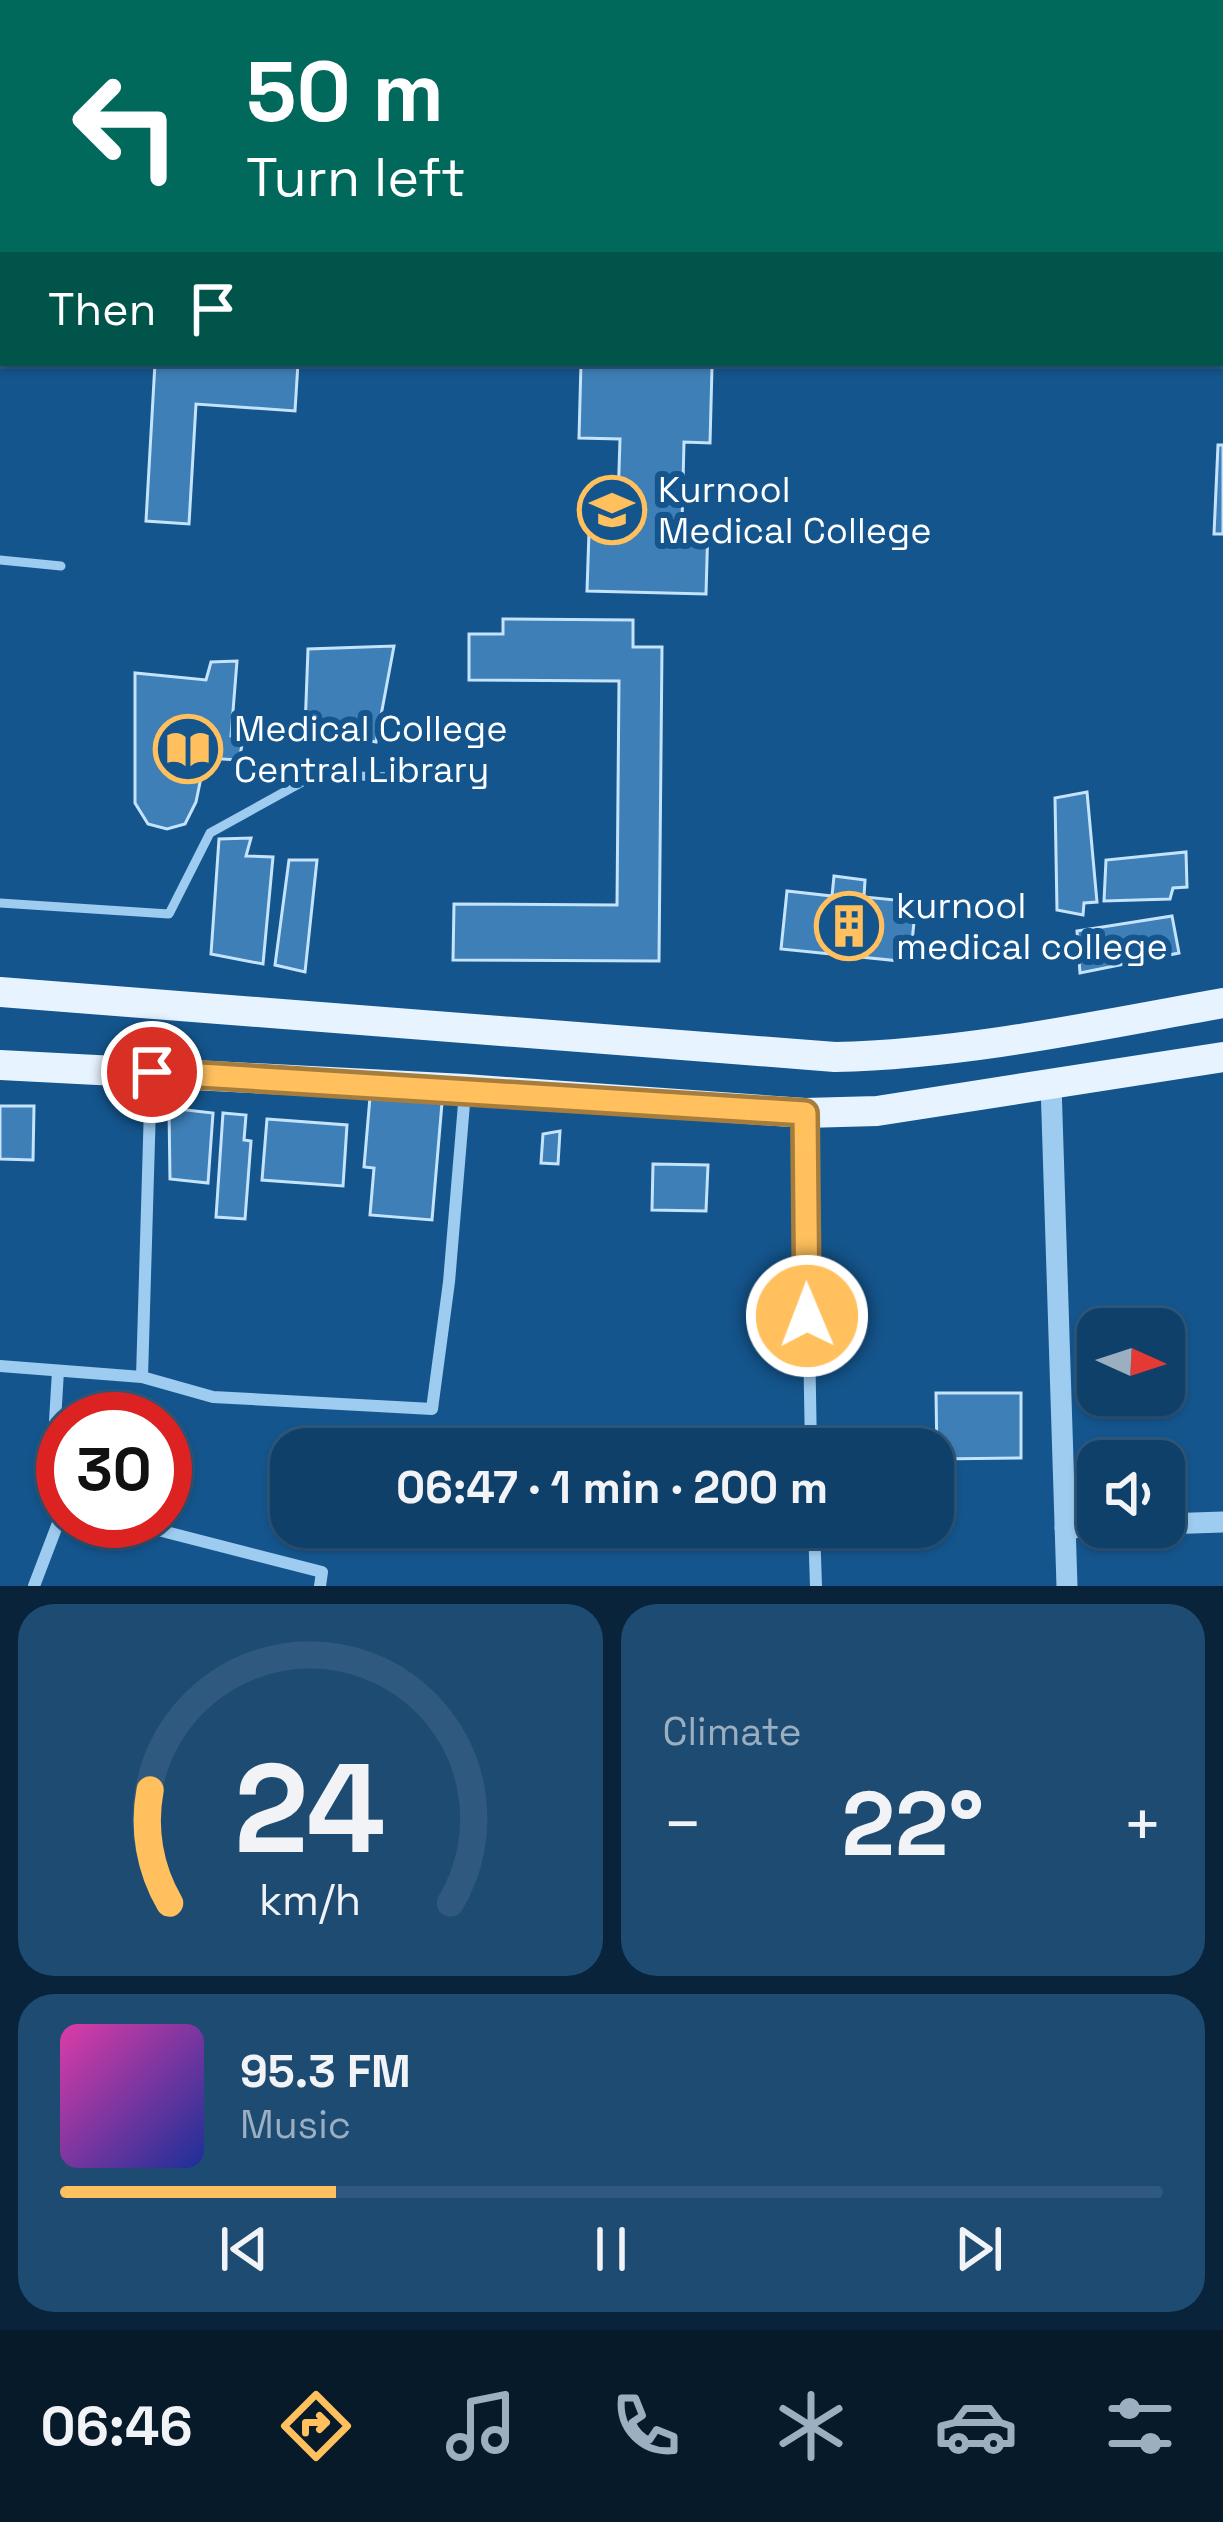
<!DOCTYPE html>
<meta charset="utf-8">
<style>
:root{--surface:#0f406a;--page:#1d4b72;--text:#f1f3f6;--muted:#9bafc1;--line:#2f597e;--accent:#ffc05d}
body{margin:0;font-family:"Space Grotesk",sans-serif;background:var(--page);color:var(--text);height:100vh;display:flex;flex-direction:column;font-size:45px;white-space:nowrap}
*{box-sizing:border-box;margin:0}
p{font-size:39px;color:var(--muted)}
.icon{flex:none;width:66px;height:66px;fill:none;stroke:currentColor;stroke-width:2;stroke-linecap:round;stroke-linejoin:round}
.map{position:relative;height:1586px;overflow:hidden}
.panel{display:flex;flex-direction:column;gap:18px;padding:18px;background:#08233a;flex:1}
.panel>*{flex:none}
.top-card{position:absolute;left:0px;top:0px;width:1224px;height:366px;box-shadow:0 3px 9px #0004,0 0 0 3px var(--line);background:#00695c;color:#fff;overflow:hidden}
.needle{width:78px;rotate:93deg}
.fabs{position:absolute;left:1077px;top:1308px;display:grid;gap:24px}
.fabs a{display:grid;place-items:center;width:108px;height:108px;border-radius:24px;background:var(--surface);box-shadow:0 3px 9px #0004,0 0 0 3px var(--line);font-size:60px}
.speed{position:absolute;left:36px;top:1392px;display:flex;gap:24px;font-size:60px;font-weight:700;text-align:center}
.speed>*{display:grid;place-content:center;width:156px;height:156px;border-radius:50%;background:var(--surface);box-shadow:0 3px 9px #0004,0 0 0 3px var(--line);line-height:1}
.speed .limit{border:18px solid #d22;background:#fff;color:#111}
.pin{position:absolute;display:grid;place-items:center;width:102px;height:102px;color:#fff;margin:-51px;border:6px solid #fff;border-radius:50%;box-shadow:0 3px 12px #0007}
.me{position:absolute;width:132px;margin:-66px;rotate:359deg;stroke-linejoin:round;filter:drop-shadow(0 0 9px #0008)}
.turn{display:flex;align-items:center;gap:42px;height:252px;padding:0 48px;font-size:54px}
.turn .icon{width:156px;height:156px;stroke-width:2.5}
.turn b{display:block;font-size:84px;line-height:102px}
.then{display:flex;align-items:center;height:114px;padding:0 48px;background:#0003;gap:24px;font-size:45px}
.big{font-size:90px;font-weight:700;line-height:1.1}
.panel .card{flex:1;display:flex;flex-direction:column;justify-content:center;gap:18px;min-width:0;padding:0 42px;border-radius:36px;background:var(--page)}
.panel .dial{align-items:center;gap:0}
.dial svg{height:312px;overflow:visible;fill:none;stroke:var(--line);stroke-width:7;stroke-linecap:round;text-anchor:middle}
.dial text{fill:var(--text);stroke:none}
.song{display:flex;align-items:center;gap:36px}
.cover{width:144px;height:144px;border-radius:18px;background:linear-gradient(135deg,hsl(320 70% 55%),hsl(230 70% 35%))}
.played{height:12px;border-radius:6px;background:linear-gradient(90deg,var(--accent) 25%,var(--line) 25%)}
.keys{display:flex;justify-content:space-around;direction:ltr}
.heat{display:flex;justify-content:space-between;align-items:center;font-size:66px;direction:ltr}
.panel .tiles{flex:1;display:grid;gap:18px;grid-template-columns:1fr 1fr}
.card:last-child{grid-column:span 2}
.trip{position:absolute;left:270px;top:1428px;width:684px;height:120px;border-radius:36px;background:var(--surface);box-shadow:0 3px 9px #0004,0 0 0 3px var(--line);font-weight:700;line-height:120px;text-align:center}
.tabs{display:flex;height:192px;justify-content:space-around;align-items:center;background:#061a2a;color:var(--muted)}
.tabs .icon{width:84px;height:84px}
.tabs .current{color:var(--accent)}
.tabs b{font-size:54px;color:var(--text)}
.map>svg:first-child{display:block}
.building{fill:#3d7fb6;stroke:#c5e3fc;stroke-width:3}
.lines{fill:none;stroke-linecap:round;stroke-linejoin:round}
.service{stroke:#9eccf0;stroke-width:9}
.minor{stroke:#9eccf0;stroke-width:12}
.tertiary{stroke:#9eccf0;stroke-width:21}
.primary{stroke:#e7f3ff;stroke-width:30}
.route-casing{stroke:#a67d3c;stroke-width:30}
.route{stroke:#ffc05d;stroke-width:21}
.labels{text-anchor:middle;stroke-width:12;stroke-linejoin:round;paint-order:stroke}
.poi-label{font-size:36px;fill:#fff;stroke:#14558d;text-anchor:start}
</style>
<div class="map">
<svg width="1223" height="1586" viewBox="0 0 1223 1586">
<rect width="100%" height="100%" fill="#14558d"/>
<g class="building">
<rect x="1221" y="48" width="2" height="116"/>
<polygon points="155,363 298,363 295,411 196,404 189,524 146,521"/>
<polygon points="581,363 712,367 710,443 684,442 682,523 708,524 706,594 587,591 589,532 617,533 620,439 579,438"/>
<polygon points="1218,445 1223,445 1223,534 1214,534"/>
<polygon points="503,619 633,620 633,647 662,647 659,961 453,960 454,904 617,905 619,681 469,680 469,634 503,634"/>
<polygon points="394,646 376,742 305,729 308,649"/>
<polygon points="237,661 231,736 243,740 239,760 205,758 196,802 185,824 167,829 148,824 135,803 135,673 206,680 211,662"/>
<polygon points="1087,792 1097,902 1084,903 1083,915 1057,910 1055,798"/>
<polygon points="251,838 246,856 273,857 263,964 211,954 219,839"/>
<polygon points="1186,852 1187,887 1173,888 1170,899 1104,901 1106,860"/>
<polygon points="289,860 317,860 305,972 275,965"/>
<polygon points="834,876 865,880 864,897 916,902 910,962 781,949 787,891 832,896"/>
<polygon points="1172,916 1179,953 1080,973 1077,931"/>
<polygon points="370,1097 442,1103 432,1220 370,1215 374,1168 364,1167"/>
<polygon points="0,1106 34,1106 33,1160 0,1159"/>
<polygon points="169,1108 213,1113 208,1183 170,1179"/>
<polygon points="223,1113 246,1115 244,1140 251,1141 245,1219 216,1217"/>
<polygon points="267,1119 347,1125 343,1186 262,1180"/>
<polygon points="560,1131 558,1164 541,1163 543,1134"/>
<polygon points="653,1164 708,1165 706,1211 652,1210"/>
<polygon points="936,1393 1021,1393 1021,1458 937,1459"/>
</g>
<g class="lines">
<g class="service">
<polyline points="487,0 487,3"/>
<polyline points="7,3 8,0"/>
<polyline points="745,3 745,0"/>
<polyline points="993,3 995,0"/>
<polyline points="0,33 3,21"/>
<polyline points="0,52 3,52"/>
<polyline points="0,297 3,298"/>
<polyline points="0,560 61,566"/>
<polyline points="0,903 169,914 210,833 315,775 436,778"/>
</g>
<g class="minor">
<polyline points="151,1073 142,1377 213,1397 432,1409 449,1282 465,1092"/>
<polyline points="805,1114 811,1449"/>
<polyline points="0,1366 142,1377"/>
<polyline points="58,1371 55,1421 63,1453"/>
<polyline points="123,1521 322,1572 320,1586"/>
<polyline points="814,1527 816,1586"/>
<polyline points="34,1586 63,1510"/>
</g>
<g class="tertiary">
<polyline points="1051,1084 1067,1586"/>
<polyline points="1164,1524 1223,1522"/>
<polyline points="1065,1528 1098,1527"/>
</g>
<g class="primary">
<path d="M 0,992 L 835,1057 C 965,1054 1095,1026 1223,1003"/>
<polyline points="0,1065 465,1089 805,1113 877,1111 1223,1057"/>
</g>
</g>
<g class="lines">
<g class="route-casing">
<polyline id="route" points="152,1072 805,1113 807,1316"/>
</g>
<use href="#route" class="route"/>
</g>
<defs>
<g id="university-ring" transform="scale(3.45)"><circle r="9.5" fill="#14558d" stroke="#ffc05d" stroke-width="1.5"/><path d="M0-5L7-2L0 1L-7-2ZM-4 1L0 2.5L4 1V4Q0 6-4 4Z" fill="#ffc05d"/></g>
<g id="library-ring" transform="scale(3.45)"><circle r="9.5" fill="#14558d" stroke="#ffc05d" stroke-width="1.5"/><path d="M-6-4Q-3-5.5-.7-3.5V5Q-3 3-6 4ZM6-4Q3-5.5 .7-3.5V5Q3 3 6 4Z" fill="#ffc05d"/></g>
<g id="building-ring" transform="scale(3.45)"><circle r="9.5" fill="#14558d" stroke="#ffc05d" stroke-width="1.5"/><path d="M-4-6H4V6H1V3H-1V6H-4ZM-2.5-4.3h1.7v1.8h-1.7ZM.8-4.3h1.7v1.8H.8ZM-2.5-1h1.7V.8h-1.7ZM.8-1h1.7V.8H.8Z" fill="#ffc05d"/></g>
</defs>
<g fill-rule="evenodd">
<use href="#university-ring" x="612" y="510"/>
<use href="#library-ring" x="188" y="749"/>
<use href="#building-ring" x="849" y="926"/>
</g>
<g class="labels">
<g class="poi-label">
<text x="658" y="502">Kurnool<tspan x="658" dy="41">Medical College</tspan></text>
<text x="234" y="741">Medical College<tspan x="234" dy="41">Central Library</tspan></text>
<text x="896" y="918">kurnool<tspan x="896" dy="41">medical college</tspan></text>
</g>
</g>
</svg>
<div class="fabs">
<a><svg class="needle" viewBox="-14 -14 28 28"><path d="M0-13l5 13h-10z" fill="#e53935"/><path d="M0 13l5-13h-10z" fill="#9bafc1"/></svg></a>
<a><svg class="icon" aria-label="sound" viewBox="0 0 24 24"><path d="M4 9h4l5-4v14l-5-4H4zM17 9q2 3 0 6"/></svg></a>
</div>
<div class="speed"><div class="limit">30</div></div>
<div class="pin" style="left:152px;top:1072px;background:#d93025"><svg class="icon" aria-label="arrive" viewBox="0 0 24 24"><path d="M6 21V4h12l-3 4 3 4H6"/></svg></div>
<svg class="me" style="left:807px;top:1316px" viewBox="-20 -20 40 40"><circle r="17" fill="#ffc05d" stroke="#fff" stroke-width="3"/><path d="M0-11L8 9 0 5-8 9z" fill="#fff"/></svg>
<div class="trip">06:47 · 1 min · 200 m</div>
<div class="top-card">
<div class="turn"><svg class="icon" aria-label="left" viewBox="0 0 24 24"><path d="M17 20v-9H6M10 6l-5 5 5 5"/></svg><div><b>50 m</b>Turn left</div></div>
<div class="then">Then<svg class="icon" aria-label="arrive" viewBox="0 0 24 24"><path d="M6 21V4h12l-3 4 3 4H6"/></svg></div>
</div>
</div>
<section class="panel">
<div class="tiles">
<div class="card dial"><svg viewBox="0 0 100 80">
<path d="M14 69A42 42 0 1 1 86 69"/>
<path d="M14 69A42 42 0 0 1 9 40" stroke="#ffc05d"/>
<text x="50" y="56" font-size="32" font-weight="700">24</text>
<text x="50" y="72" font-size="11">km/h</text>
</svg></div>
<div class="card"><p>Climate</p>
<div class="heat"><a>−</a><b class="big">22°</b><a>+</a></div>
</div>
<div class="card">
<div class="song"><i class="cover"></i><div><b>95.3 FM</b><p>Music</p></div></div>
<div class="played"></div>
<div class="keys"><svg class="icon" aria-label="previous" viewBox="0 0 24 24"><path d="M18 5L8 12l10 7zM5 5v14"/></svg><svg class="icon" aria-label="pause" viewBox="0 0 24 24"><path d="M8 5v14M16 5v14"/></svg><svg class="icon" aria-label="next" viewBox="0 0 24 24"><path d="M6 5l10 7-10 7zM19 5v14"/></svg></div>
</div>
</div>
</section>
<nav class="tabs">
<b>06:46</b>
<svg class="icon current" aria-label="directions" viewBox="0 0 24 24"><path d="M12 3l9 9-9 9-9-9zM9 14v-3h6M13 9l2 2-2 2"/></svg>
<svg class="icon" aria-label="music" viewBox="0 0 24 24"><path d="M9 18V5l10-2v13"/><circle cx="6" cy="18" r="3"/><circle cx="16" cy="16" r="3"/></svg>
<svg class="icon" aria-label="phone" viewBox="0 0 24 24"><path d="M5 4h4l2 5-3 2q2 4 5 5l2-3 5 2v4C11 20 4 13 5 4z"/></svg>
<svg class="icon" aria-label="climate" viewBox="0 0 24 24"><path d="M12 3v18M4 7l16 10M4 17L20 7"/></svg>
<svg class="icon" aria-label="car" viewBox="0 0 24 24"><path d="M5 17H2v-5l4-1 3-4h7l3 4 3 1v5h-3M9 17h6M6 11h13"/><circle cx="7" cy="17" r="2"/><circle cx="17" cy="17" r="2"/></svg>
<svg class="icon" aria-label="filters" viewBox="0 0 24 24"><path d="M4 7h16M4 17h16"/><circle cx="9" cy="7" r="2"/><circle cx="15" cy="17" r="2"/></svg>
</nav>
